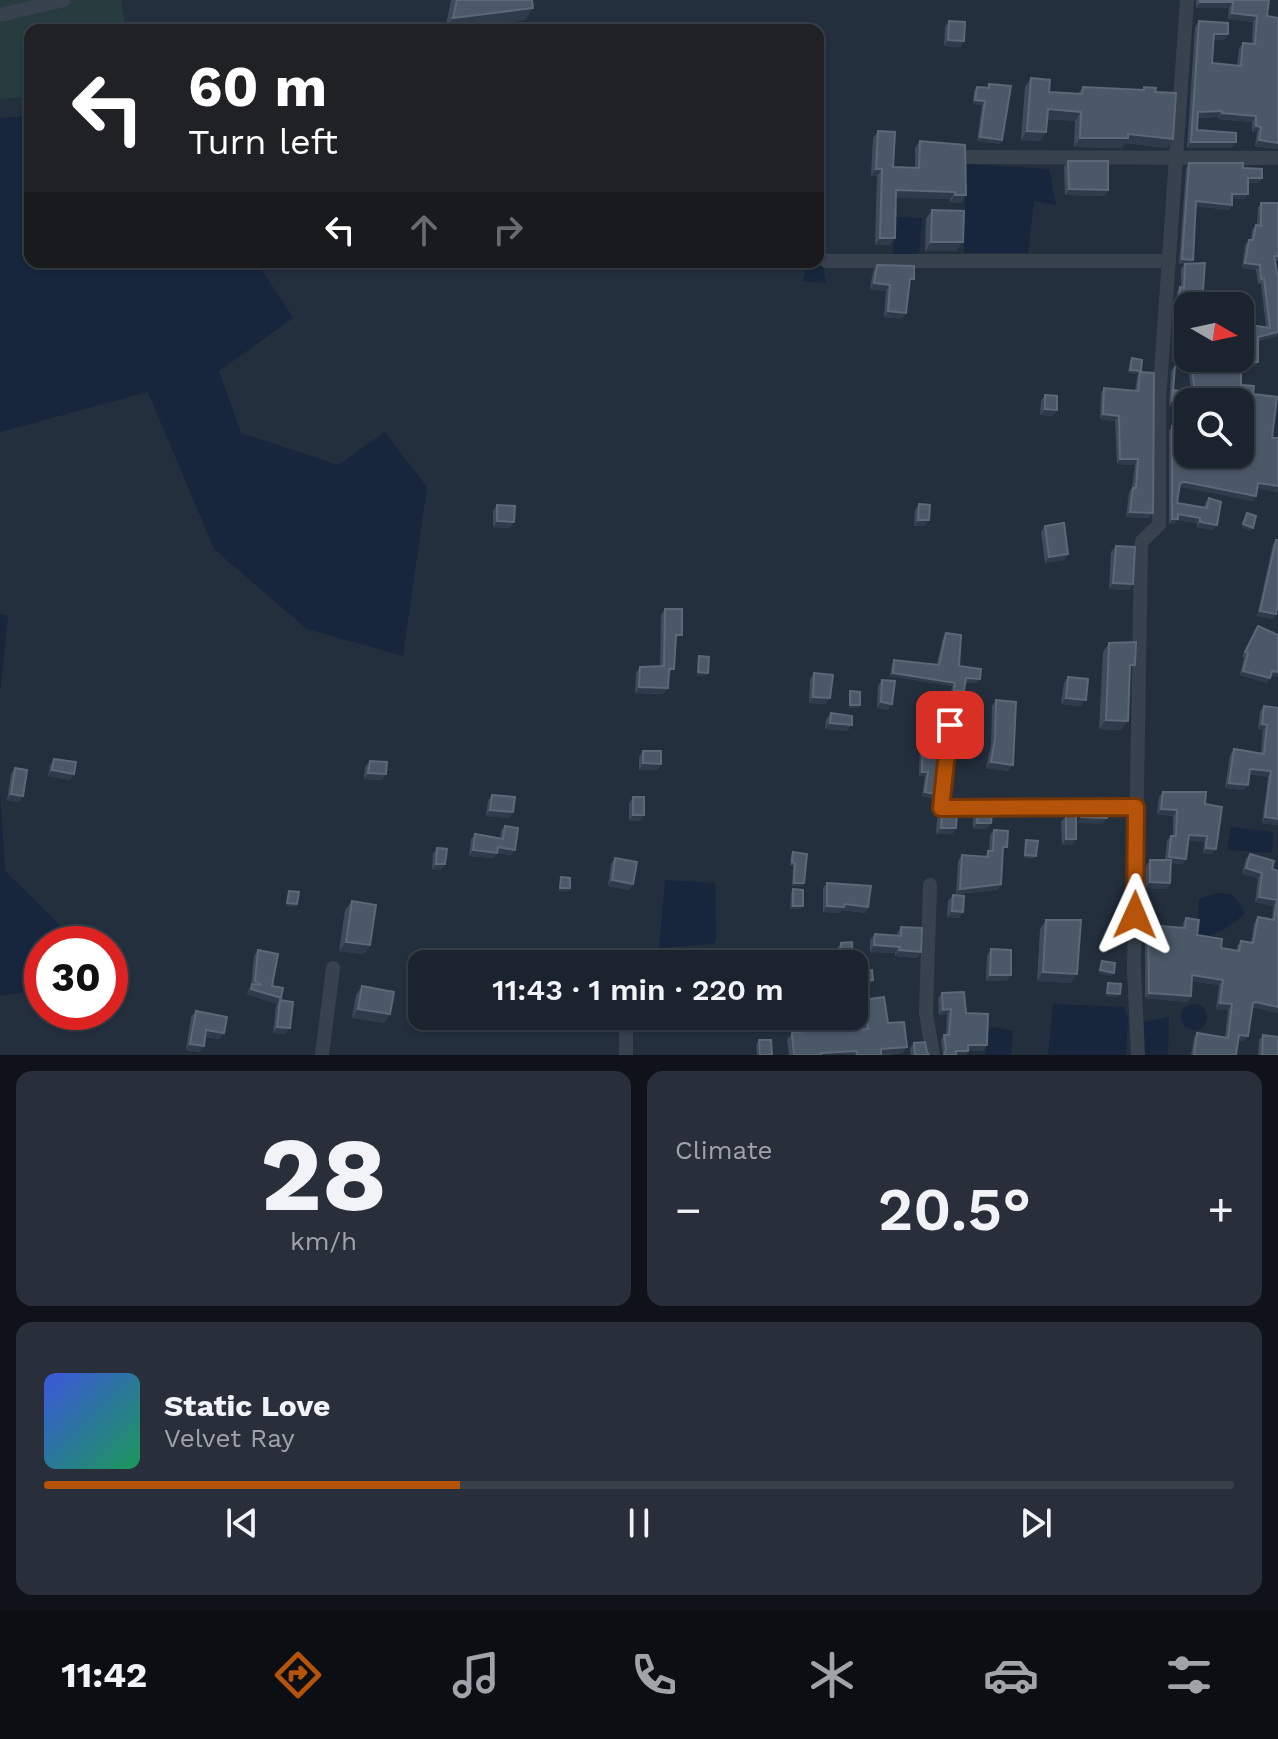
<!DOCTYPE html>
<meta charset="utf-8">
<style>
:root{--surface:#1b232e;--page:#282f3a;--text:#f1f3f6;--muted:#a0a4aa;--line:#39404a;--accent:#b45309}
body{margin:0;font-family:"Work Sans",sans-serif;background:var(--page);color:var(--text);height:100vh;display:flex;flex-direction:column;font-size:30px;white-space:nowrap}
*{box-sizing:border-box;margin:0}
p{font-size:26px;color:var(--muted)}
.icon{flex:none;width:44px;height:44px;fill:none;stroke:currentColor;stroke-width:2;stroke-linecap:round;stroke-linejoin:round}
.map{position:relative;height:1055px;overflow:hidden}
.sheet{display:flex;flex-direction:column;gap:16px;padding:16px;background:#0f1319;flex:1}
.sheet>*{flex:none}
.banner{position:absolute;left:24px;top:24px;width:800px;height:244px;border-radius:16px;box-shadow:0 2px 6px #0004,0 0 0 2px var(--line);background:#202124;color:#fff;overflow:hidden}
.needle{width:52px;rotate:99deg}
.fabs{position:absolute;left:1174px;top:292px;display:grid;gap:16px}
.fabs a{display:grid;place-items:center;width:80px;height:80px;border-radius:16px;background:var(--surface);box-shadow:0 2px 6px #0004,0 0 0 2px var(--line);font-size:40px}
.speed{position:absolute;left:24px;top:926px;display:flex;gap:16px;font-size:40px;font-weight:700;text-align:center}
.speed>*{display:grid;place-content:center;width:104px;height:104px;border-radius:50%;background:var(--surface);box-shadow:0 2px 6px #0004,0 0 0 2px var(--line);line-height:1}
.speed .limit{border:12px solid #d22;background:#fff;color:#111}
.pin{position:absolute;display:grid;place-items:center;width:68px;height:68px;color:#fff;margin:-34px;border-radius:16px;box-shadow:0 4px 12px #0006}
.me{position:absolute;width:88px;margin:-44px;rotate:1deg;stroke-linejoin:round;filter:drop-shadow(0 0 6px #0008)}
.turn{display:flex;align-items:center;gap:28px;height:168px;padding:0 32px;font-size:36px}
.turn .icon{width:104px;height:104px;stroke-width:2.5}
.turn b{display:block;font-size:56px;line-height:68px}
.lanes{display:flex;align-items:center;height:76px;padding:0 32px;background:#0003;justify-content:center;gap:40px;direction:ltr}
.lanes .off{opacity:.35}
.big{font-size:60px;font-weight:600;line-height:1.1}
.sheet .card{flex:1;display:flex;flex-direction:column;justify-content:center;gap:12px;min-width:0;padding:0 28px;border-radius:16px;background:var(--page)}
.sheet .dial{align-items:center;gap:0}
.dial b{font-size:104px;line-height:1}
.song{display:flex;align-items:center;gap:24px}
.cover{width:96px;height:96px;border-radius:12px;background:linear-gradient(135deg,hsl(230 70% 55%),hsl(150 70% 35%))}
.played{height:8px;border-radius:4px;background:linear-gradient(90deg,var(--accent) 35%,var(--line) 35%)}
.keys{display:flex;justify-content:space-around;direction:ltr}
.heat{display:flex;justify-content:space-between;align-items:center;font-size:44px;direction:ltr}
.sheet .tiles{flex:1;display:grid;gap:16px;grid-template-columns:1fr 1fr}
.card:last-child{grid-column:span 2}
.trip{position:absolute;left:408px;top:950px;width:460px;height:80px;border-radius:16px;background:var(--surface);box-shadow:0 2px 6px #0004,0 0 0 2px var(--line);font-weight:600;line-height:80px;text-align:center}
.menu{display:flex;height:128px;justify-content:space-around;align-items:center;background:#0b0e12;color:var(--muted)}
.menu .icon{width:56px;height:56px}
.menu .current{color:var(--accent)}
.menu b{font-size:36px;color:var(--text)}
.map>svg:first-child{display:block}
.green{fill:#263c3f}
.water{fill:#17263c}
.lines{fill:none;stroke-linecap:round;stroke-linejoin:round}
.minor{stroke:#38414e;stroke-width:14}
.wall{fill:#3f4b5c;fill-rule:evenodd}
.shaded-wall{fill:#2f3b4b}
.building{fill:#4b5868;stroke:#5c6777;stroke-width:2;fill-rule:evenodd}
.route-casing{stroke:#753606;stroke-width:20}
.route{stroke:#b45309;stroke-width:14}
</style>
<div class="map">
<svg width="1278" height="1055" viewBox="0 0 1278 1055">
<rect width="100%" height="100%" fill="#242f3e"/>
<polygon class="green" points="0,0 121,0 126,30 30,30 30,96 0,99"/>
<g class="water">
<polygon points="30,116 30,262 257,262 293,318 219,371 241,433 338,465 385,432 427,487 403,656 307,629 214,549 148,392 0,432 0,118"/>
<polygon points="966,164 1049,169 1056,205 1034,201 1028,253 964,253"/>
<polygon points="894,217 922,218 919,257 893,256"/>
<polygon points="823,264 826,283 802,281 807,267"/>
<polygon points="0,614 8,616 0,693"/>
<polygon points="0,792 5,871 73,938 68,944 42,944 42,977 31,991 0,996"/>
<polygon points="1231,827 1273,832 1272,853 1227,850"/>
<polygon points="665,880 715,883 716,938 714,944 659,948"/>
<path d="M 1216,893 L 1231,894 L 1238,901 L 1245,914 C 1230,926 1217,936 1198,937 L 1199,899 Z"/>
<circle cx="1194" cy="1017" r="13"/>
<polygon points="1053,1004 1124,1007 1128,1018 1126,1055 1048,1055"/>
<polygon points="1169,1017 1168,1055 1143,1055 1143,1022"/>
<polygon points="994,1027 1013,1031 1011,1055 985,1055 988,1029"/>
</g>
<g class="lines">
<g class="minor">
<polyline points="0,15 64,0"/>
<polyline points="969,157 1278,158"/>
<polyline points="826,261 1169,261"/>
<polyline points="950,725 941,808 1136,807"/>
<polyline points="930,885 926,1013 933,1055"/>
<polyline points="626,1016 626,1055"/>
<polyline points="322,1055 333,968"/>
<polyline points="1138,1055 1134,968 1141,548 1142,541 1159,525 1159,401 1187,0"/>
</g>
</g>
<g class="wall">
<polygon points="451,0 532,0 533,8 525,20 445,30"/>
<polygon points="1196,0 1269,0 1267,16 1278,149 1255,146 1257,132 1252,132 1252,122 1218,119 1218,117 1198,118 1197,130 1232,148 1187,148 1195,27 1199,21 1224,40 1214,40 1212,63 1237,66 1239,49 1243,43 1252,44 1253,22 1228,19 1229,8 1196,8"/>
<polygon points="949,21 964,41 960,47 944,46 945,27"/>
<polygon points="1031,78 1049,92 1078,94 1083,87 1142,90 1144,87 1155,92 1167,148 1125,143 1122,148 1074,147 1075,121 1047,119 1046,132 1040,141 1021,140 1025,87"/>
<polygon points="989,84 1000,144 977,141 982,105 973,104 974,91 977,87 986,88"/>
<polygon points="878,131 893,167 915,168 915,148 920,141 966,195 961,203 950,202 950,199 896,197 890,245 875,245 877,176 871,176 873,138"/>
<polygon points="1068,161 1108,190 1104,196 1065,195 1064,167"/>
<path d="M 1189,163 L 1243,168 L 1262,178 L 1259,183 L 1248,183 L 1245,199 L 1232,198 L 1232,205 L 1229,210 L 1196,206 L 1188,306 L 1188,358 L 1240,358 L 1243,324 L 1266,327 L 1261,283 L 1258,284 L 1256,270 L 1242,268 L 1245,245 L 1249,240 L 1251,240 L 1252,230 L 1256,225 L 1257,225 L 1258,208 L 1261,203 L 1278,203 L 1278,261 L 1275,261 L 1278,336 L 1258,341 L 1258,362 L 1255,366 L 1241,366 L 1241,385 L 1253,394 L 1272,438 L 1278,492 L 1257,488 L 1253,501 L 1182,487 L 1179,487 L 1177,503 L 1204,508 L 1205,503 L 1209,498 L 1217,525 L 1213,530 L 1196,527 L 1197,523 L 1177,520 L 1174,524 L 1169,524 L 1169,431 L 1172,426 L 1181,427 L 1183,408 L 1169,406 L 1171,371 L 1175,366 L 1173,390 L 1191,392 L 1183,316 L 1175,316 L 1177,292 L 1181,287 L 1181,269 L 1184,264 L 1179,264 L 1186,168 ZM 1188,402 L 1249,439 L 1246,462 L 1225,459 Z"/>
<polygon points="932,210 956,251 925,251 926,219"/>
<polygon points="877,265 909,285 902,319 884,317 886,291 870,289 873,271"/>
<polygon points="1132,358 1140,372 1149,518 1126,517 1129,493 1132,488 1135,465 1117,464 1115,421 1100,419 1101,393 1104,388 1135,391 1137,377 1138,374 1128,373 1130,361"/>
<polygon points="1045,395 1057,410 1053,416 1040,415 1041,401"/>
<polygon points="919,504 925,526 914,526 915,510"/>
<polygon points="497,505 510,528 493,527 493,511"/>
<polygon points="1045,526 1068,554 1064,560 1045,563 1041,532"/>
<polygon points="1276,540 1273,619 1257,616 1273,544"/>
<polygon points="1116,546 1133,584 1129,590 1109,589 1111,552"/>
<polygon points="665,609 677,641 676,641 670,675 668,675 668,688 663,694 635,693 636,673 640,667 660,667 661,615"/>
<polygon points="1258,626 1271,676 1267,683 1240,675 1244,657 1242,657"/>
<polygon points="946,633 959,666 980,679 977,683 966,682 962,695 951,693 952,686 890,676 892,664 894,660 937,664 943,637"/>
<polygon points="1109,643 1121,730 1099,729 1103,652"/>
<polygon points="814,673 826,704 809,703 810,679"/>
<polygon points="1068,677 1081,706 1061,704 1064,683"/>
<polygon points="882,680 888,710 877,708 878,686"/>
<polygon points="996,700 1008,771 986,768 991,745 992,706"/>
<polygon points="1264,706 1278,825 1262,823 1268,777 1249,774 1248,785 1244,790 1225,788 1230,755 1234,749 1261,753 1263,730 1258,729 1260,711"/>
<polygon points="831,713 847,731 825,729 826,720"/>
<polygon points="923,735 935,794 932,798 922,796 925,776 919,776 920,739"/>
<polygon points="643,751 661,764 657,770 639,770 639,757"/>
<polygon points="54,759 70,780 48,776 50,765"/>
<polygon points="370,761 386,774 382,780 364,779 365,767"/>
<polygon points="15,768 19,802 7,800 11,774"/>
<polygon points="1163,792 1205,804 1212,854 1203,853 1204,842 1188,840 1186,859 1182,864 1171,863 1170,883 1166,889 1145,888 1146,866 1150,860 1165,860 1167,841 1171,836 1173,836 1173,816 1157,814 1159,797"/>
<polygon points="492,795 513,812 509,818 486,816 488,801"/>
<polygon points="633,797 640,821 629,821 629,803"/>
<polygon points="978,812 987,829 973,829 973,818"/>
<polygon points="942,813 956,828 952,834 936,834 937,819"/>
<polygon points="1066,816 1072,845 1062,845 1061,822"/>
<polygon points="505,826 515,850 511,855 497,853 493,858 469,856 471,839 475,834 500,838 501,831"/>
<polygon points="994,830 1003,853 1002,853 1001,885 997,890 956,894 958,861 962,855 984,857 989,851 990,835"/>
<polygon points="437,848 441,870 432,870 433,854"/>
<polygon points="793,852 804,883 802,886 792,886 793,866 790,865 791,855"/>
<polygon points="1250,854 1272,869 1278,871 1278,1013 1252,1007 1244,1041 1238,1040 1236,1055 1191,1055 1194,1038 1197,1033 1225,1037 1228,1010 1216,1009 1219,985 1192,981 1191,996 1187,1002 1145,998 1145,930 1148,925 1182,928 1183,923 1186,918 1197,935 1221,948 1237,951 1237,946 1241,941 1251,942 1254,923 1258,917 1272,919 1273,906 1255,902 1258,878 1242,874 1246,859"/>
<polygon points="615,858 633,884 629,890 608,886 611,864"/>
<polygon points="827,883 868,907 865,913 842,910 840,913 823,912 823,888"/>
<polygon points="793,889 803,906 800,909 790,909 791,892"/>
<polygon points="953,895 959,918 947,917 948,901"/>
<polygon points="352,901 370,945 364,954 339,951 345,910"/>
<polygon points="1118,913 1124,940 1114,940 1114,919"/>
<polygon points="1046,920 1071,983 1037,981 1040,929"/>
<polygon points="901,927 921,952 917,958 895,956 895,953 870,952 870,940 875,934 897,935 897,933"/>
<polygon points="841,943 853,964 790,964 789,959 794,953 836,949"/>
<polygon points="991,949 1011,975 1006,981 986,981 987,955"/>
<polygon points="258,950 272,986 281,998 277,1004 247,994 251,986 254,956"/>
<polygon points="362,986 390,1014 384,1023 352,1018 356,995"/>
<polygon points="942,993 966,1013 983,1051 968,1050 966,1055 943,1055 941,1040 944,1035 946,1035 947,1014 939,1015 938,998"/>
<polygon points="280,1000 285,1034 273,1033 276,1006"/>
<polygon points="864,1000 888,1023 907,1047 902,1053 886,1055 789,1055 787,1040 792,1033 801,1032 800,1016 845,1016 845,1030 863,1029 860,1007"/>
<polygon points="196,1011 220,1039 205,1037 200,1052 186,1050 191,1017"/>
<polygon points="560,1016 579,1016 580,1022 575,1028 561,1029"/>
<polygon points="1263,1035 1278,1055 1258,1055 1259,1040"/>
<polygon points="759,1040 772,1055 757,1055 756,1045"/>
<polygon points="914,1043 927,1052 929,1055 911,1055 910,1048"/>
</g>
<g class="shaded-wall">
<polygon points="1200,2 1233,2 1229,8 1196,8"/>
<polygon points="533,8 525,20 445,30 453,18"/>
<polygon points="1232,13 1257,16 1253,22 1228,19"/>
<polygon points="1214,34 1228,34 1224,40 1210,40"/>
<polygon points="948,40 964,41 960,47 944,46"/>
<polygon points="975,100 985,101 982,105 973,104"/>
<polygon points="1048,109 1081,112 1075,121 1041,118"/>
<polygon points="1222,111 1218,117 1194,118 1198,112"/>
<polygon points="1222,113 1256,116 1252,122 1218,119"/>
<polygon points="1256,126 1261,127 1257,132 1252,132"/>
<polygon points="1027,131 1046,132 1040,141 1021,140"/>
<polygon points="1128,134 1173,139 1167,148 1125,143 1122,148 1074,147 1080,138"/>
<polygon points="980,137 1002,140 1000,144 977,141"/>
<polygon points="1259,140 1278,143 1278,149 1255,146"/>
<polygon points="1191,142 1236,142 1232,148 1187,148"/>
<polygon points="876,169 882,169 877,176 871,176"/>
<polygon points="1248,178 1262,178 1259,183 1245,183"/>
<polygon points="1069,189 1108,190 1104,196 1065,195"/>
<polygon points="896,190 915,190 955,192 950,199 891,198"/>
<polygon points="1232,194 1248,194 1245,199 1229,198"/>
<polygon points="955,195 966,195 961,203 950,202"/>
<polygon points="1196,201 1232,205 1229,210 1193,206"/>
<polygon points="880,238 895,238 890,245 875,245"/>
<polygon points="931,242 963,242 956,251 925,251"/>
<polygon points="1182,259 1193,260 1190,265 1179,264"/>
<polygon points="1245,263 1260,265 1256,270 1242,268"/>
<polygon points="874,283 890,285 886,291 870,289"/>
<polygon points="888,311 906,313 902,319 884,317"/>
<polygon points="1178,311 1186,311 1183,316 1175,316"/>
<polygon points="1278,332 1278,336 1255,342 1258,337"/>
<polygon points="1241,362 1258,362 1255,366 1238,366"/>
<polygon points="1130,370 1141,371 1138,374 1128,373"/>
<polygon points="1172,401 1187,404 1183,408 1169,406"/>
<polygon points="1045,409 1057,410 1053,416 1040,415"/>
<polygon points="1103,414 1119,416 1115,421 1100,419"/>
<polygon points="1240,433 1252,435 1249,439 1240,438"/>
<polygon points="1120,459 1138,459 1135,465 1117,464"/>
<polygon points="1185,482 1256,496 1253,501 1182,487 1176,488 1180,483"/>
<polygon points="1258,483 1278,486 1278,492 1255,488"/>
<polygon points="1130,512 1153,513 1149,518 1126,517"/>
<polygon points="1178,514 1200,518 1197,523 1177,520 1174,524 1169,524 1172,519"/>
<polygon points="918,520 929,520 925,526 914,526"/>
<polygon points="497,521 514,522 510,528 493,527"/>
<polygon points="1200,522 1217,525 1213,530 1196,527"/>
<polygon points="1243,524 1253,528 1250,531 1241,527"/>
<polygon points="1068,554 1064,560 1045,563 1049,557"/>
<polygon points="1113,583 1133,584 1129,590 1109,589"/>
<polygon points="1260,611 1276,614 1273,619 1257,616"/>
<polygon points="1243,671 1270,678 1267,683 1240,675"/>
<polygon points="1272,671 1278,672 1278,677 1269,676"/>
<polygon points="698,672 708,673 706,676 696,675"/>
<polygon points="893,673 955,683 952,686 890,676"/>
<polygon points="966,678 980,679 977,683 964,681"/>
<polygon points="639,687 668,688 663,694 635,693"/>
<polygon points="954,690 964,691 962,695 951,693"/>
<polygon points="813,697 830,698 826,704 809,703"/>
<polygon points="1066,698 1086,700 1081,706 1061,704"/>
<polygon points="881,702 892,704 888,710 877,708"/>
<polygon points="850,705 860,705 858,708 848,708"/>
<polygon points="1106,720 1128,721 1121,730 1099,729"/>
<polygon points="830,723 852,725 847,731 825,729"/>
<polygon points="1262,724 1267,725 1263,730 1258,729"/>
<polygon points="991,762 1013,765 1008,771 986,768"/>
<polygon points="643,763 661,764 657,770 639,770"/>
<polygon points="1250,769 1271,771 1268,777 1246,774"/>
<polygon points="52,770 74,774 70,780 48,776"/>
<polygon points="922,772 928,772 925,776 919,776"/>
<polygon points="368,773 386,774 382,780 364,779"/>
<polygon points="1229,783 1248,785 1244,790 1225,788"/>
<polygon points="925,792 935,794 932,798 922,796"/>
<polygon points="11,794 23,796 19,802 7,800"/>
<polygon points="1161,809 1177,810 1173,816 1157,814"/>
<polygon points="490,810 513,812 509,818 486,816"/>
<polygon points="633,815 644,815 640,821 629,821"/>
<polygon points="1081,817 1107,818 1103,824 1077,823"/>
<polygon points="1265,817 1278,819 1278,825 1262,823"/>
<polygon points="977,823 991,823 987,829 973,829"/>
<polygon points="941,828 956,828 952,834 936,834"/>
<polygon points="1189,835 1207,836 1204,842 1185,840"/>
<polygon points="1066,839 1076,839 1072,845 1062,845"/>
<polygon points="498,847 515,850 511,855 497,853 493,858 469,856 473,850"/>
<polygon points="1206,848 1216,849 1212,854 1203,853"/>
<polygon points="1025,855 1036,856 1034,859 1023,858"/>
<polygon points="1169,857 1186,859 1182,864 1165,862"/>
<polygon points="436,864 445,864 441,870 432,870"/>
<polygon points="1246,868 1262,873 1258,878 1242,874"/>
<polygon points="612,880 633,884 629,890 608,886"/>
<polygon points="1150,882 1170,883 1166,889 1145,888"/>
<polygon points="794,883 804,883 802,886 792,886"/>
<polygon points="1001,884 997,890 956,894 960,889"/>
<polygon points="560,888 570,888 568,892 558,891"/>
<polygon points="1259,897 1277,900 1273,906 1255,902"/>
<polygon points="287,903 297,904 295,907 285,906"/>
<polygon points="845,904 868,907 865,913 842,910 840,913 823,912 827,906"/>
<polygon points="793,906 803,906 800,909 790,909"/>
<polygon points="952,911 963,912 959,918 947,917"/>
<polygon points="1118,934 1129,934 1124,940 1114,940"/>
<polygon points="346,942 370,945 364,954 339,951"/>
<polygon points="874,945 900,947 895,953 870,952"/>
<polygon points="899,950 921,952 917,958 895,956"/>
<polygon points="1100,970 1114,973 1111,976 1098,973"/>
<polygon points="1043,972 1077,974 1071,983 1037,981"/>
<polygon points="990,975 1011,975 1006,981 986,981"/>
<polygon points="1192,975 1223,980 1219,985 1189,981"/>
<polygon points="873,980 869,987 854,988 854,982"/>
<polygon points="251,989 281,998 277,1004 247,994"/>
<polygon points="1107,993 1120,994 1118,997 1105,996"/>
<polygon points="1149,993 1191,996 1187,1002 1145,998"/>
<polygon points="1256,1002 1278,1007 1278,1013 1253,1007 1253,1003"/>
<polygon points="1220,1003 1232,1004 1228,1010 1216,1009"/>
<polygon points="358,1009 390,1014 384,1023 352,1018"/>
<polygon points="951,1009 947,1014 939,1015 943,1010"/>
<polygon points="580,1022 575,1028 561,1029 565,1023"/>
<polygon points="277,1027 290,1028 285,1034 273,1033"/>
<polygon points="206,1030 224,1033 220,1039 202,1036"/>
<polygon points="1239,1035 1248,1036 1244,1041 1235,1040"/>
<polygon points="190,1044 204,1046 200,1052 186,1050"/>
<polygon points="968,1045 987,1045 983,1051 965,1050"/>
<polygon points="907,1047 902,1053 877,1055 881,1049"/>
<polygon points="857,1051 854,1055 819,1055 821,1053"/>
<polygon points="956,1051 968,1051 966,1055 953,1055"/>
</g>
<g class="building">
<polygon points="457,0 532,0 533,8 453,18"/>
<polygon points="1200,0 1269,0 1267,16 1278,18 1278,143 1259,140 1261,127 1256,126 1256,116 1222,113 1222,111 1198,112 1197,130 1236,133 1236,142 1191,142 1199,21 1228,23 1228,34 1214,34 1212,63 1241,66 1243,43 1255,44 1257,16 1232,13 1233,2 1200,2"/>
<polygon points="949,21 965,22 964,41 948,40"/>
<polygon points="1031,78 1050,80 1049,92 1082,94 1083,87 1144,90 1144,87 1156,88 1155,92 1176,93 1173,139 1128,134 1128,138 1080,138 1081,112 1048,109 1046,132 1027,131"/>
<polygon points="989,84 1011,86 1002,140 980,137 985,101 975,100 977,87 989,88"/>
<polygon points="878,131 895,132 893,167 919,168 920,141 965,145 966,195 955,195 955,192 896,190 895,238 880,238 882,169 876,169"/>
<polygon points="1068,161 1108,161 1108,190 1069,189"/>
<polygon points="1189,163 1243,163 1243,168 1262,169 1262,178 1248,178 1248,194 1232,194 1232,205 1196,201 1193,260 1182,259"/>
<path d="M 1261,203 L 1278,203 L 1278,256 L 1274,256 L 1278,277 L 1278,332 L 1258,337 L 1258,362 L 1241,362 L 1241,385 L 1254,386 L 1253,394 L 1277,397 L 1272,438 L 1278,438 L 1278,486 L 1258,483 L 1256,496 L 1185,482 L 1180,483 L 1177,503 L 1207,508 L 1209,498 L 1221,502 L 1217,525 L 1200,522 L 1200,518 L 1178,514 L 1178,519 L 1172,519 L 1172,426 L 1184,427 L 1187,404 L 1172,401 L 1175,366 L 1173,390 L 1195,393 L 1191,358 L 1240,358 L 1240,316 L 1244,316 L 1243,324 L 1270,328 L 1264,278 L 1261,279 L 1260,265 L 1245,263 L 1249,240 L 1253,240 L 1256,225 L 1261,226 ZM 1188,402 L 1240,402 L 1240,433 L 1252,435 L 1248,463 L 1225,459 L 1226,454 L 1188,454 Z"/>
<polygon points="932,210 964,211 963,242 931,242"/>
<polygon points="818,229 821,229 823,239 818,239"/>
<polygon points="1205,263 1202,303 1229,306 1188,306 1188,327 1186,311 1178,311 1180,287 1184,288 1185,264"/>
<polygon points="877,265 914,266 914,279 910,279 906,313 888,311 890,285 874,283"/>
<polygon points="1132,358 1142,360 1141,371 1130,370"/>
<polygon points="1140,372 1154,373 1153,513 1130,512 1133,488 1136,488 1138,459 1120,459 1119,416 1103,414 1104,388 1138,391"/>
<polygon points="1045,395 1057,396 1057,410 1045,409"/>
<polygon points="919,504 930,505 929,520 918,520"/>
<polygon points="497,505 515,506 514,522 497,521"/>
<polygon points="1247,513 1256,516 1253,528 1243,524"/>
<polygon points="1064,523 1068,554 1049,557 1045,526"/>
<polygon points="1276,540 1278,540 1278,603 1276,614 1260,611"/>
<polygon points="1116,546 1135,547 1133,584 1113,583"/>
<polygon points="665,609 682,609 682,635 676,635 674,669 669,669 668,688 639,687 640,667 664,666"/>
<polygon points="1258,626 1278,635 1278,672 1272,671 1270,678 1243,671 1248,653 1245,652"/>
<polygon points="946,633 961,635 959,666 981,669 980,679 966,678 964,691 954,690 955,683 893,673 894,660 939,665"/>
<polygon points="1136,642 1135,665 1130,665 1128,721 1106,720 1109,643"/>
<polygon points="699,656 709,657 708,673 698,672"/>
<polygon points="814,673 833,675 830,698 813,697"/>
<polygon points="1068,677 1088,679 1086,700 1066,698"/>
<polygon points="882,680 895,681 892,704 881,702"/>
<polygon points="850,691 860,692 860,705 850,705"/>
<polygon points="996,700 1016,702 1013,765 991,762 995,739"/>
<polygon points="1264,706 1278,708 1278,819 1265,817 1271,771 1250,769 1248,785 1229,783 1234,749 1264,754 1267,725 1262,724"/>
<polygon points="831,713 852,716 852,725 830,723"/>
<polygon points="923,735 941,737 935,794 925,792 928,772 922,772"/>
<polygon points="643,751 661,751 661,764 643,763"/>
<polygon points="54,759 76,762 74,774 52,770"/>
<polygon points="370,761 387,762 386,774 368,773"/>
<polygon points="15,768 27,770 23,796 11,794"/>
<polygon points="1163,792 1206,792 1205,804 1222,807 1216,849 1206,848 1207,836 1189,835 1186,859 1169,857 1171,836 1176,836 1177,810 1161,809"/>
<polygon points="492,795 515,797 513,812 490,810"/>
<rect x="633" y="797" width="11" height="18"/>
<polygon points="1081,811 1107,811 1107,818 1081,817"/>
<polygon points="978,812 992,812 991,823 977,823"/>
<polygon points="942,813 957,814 956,828 941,828"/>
<rect x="1066" y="816" width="10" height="23"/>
<polygon points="505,826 518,828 515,850 498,847 497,853 473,850 475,834 503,839"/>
<polygon points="994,830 1008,831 1007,847 1003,847 1001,884 960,889 962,855 988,857 988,851 993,851"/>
<polygon points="1026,840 1038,841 1036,856 1025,855"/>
<polygon points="437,848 447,849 445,864 436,864"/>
<polygon points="793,852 807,854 804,883 794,883 795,863 792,862"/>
<polygon points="1250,854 1274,861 1272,869 1278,871 1278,1007 1256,1002 1253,1003 1248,1036 1239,1035 1236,1055 1194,1055 1197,1033 1228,1038 1232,1004 1220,1003 1223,980 1192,975 1191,996 1149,993 1148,925 1185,928 1186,918 1199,920 1197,935 1222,939 1221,948 1239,951 1241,941 1253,943 1258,917 1274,920 1277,900 1259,897 1262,873 1246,868"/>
<polygon points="615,858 637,862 633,884 612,880"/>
<polygon points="1150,860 1171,860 1170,883 1150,882"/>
<polygon points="561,877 570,878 570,888 560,888"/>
<polygon points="827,883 871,886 868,907 845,904 844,907 827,906"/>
<polygon points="793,889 803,890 803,906 793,906"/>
<polygon points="289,891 299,892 297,904 287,903"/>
<polygon points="953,895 964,896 963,912 952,911"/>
<polygon points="352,901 376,905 370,945 346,942"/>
<polygon points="1118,913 1128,913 1129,934 1118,934"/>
<polygon points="1046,920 1081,920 1077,974 1043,972"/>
<polygon points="901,927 922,928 921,952 899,950 900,947 874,945 875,934 901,936"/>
<polygon points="852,942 853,964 795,964 794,953 841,949 841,943"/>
<polygon points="991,949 1011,950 1011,975 990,975"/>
<polygon points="258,950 278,954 272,986 283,988 281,998 251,989 252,984 262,985 255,981"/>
<polygon points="1102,961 1115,963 1114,973 1100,970"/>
<polygon points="872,970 873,980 854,982 854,972"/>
<polygon points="1108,983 1121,984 1120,994 1107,993"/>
<polygon points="362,986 394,992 390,1014 358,1009"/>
<polygon points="964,992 966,1013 988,1014 987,1045 968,1045 968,1051 956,1051 956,1055 944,1055 946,1049 944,1035 949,1035 951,1009 943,1010 942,993"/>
<polygon points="884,997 888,1023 904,1022 907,1047 881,1049 881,1055 857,1055 857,1051 821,1053 821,1055 794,1055 792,1033 806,1031 805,1016 845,1016 845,1030 868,1029 864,1000"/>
<polygon points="280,1000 293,1002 290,1028 277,1027"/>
<polygon points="196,1011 227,1017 224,1033 206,1030 204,1046 190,1044"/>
<polygon points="565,1016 579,1016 580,1022 565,1023"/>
<polygon points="1263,1035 1278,1037 1278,1055 1262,1055"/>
<polygon points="759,1040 771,1040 772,1055 760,1055"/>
<polygon points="925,1042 927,1052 929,1055 915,1055 914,1043"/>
</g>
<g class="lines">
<g class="route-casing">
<polyline id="route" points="950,725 941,808 1136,807 1135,915"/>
</g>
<use href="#route" class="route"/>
</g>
</svg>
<div class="fabs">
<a><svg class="needle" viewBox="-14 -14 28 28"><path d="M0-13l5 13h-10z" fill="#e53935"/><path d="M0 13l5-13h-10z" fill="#a0a4aa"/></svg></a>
<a><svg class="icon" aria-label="search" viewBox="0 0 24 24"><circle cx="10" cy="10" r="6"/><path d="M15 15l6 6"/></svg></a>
</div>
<div class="speed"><div class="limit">30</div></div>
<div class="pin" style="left:950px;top:725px;background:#d93025"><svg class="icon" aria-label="arrive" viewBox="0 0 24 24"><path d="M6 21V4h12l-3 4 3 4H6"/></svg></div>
<svg class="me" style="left:1135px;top:915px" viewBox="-20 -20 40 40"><path d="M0-17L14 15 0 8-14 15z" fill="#b45309" stroke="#fff" stroke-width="4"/></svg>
<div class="trip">11:43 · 1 min · 220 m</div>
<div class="banner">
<div class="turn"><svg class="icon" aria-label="left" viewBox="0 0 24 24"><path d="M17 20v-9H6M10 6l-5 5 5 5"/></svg><div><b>60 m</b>Turn left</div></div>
<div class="lanes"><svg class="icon" aria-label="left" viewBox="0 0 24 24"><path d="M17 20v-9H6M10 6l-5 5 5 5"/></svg><svg class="icon off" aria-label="ahead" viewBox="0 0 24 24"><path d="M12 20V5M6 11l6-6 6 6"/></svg><svg class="icon off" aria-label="right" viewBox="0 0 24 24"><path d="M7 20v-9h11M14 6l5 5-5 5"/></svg></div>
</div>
</div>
<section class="sheet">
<div class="tiles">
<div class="card dial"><b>28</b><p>km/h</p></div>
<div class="card"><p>Climate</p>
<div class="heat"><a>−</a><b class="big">20.5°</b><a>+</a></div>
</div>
<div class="card">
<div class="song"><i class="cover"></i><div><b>Static Love</b><p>Velvet Ray</p></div></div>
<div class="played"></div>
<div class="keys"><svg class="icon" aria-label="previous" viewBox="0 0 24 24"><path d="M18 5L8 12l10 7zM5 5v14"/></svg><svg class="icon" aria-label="pause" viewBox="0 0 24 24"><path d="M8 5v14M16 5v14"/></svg><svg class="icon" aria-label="next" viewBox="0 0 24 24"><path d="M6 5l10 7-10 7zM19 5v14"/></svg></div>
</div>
</div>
</section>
<nav class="menu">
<b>11:42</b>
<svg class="icon current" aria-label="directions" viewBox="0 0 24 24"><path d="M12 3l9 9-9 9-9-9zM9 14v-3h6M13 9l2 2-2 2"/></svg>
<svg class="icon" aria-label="music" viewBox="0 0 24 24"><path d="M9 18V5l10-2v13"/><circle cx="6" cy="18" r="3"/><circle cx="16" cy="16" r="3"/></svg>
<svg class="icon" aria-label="phone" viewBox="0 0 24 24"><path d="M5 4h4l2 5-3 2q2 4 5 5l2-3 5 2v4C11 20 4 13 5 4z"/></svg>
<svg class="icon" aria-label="climate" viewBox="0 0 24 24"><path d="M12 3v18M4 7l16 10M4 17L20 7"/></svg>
<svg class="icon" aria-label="car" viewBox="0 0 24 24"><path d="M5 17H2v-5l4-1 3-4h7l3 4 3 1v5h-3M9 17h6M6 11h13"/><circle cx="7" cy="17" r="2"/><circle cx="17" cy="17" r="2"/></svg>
<svg class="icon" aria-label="filters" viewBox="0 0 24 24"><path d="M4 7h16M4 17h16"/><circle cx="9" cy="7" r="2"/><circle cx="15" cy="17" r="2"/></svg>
</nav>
